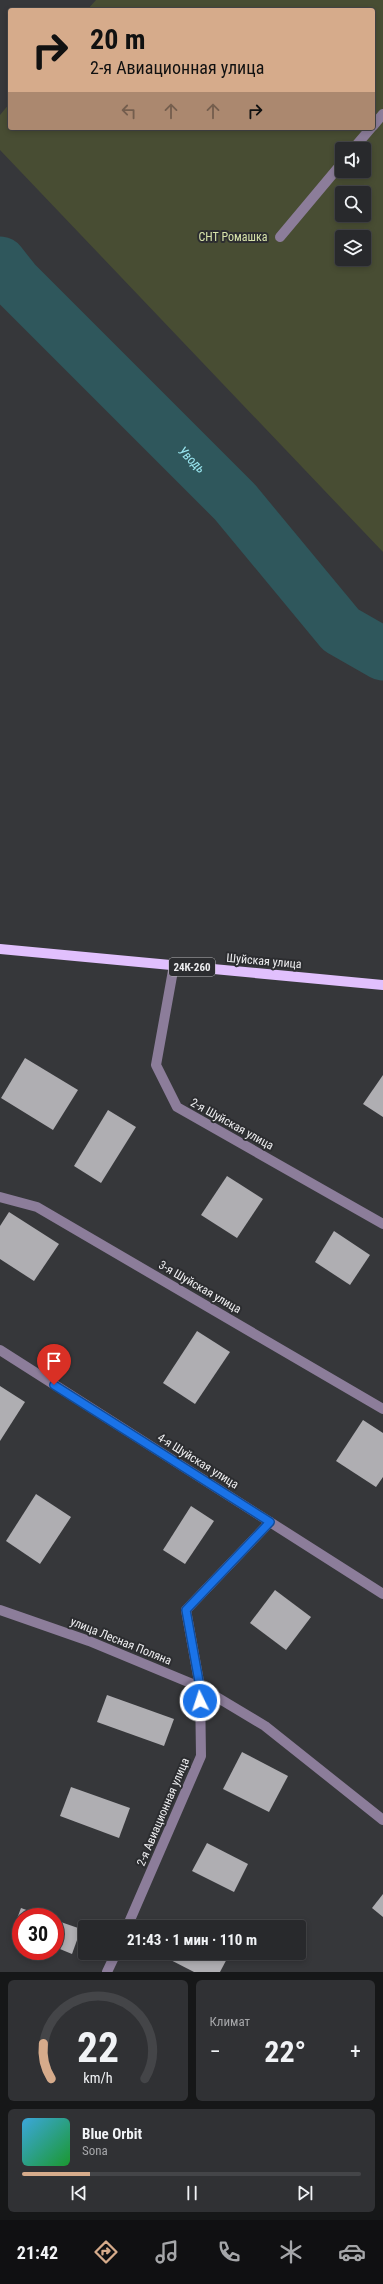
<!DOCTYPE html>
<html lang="ru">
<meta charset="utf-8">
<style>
:root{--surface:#28292c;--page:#303134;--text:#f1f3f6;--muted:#a5a6a9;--line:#444548;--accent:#d6ab8b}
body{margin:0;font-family:"Roboto Condensed",sans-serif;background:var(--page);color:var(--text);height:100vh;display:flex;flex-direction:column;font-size:15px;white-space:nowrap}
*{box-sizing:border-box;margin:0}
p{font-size:13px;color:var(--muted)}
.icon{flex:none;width:22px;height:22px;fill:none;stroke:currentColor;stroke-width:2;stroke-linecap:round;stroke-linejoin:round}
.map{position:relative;height:1972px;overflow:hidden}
.panel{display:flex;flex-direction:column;gap:8px;padding:8px;background:#161718;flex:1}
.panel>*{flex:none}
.hud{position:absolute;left:8px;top:8px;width:367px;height:122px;border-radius:4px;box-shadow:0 2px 6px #0003,0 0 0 1px var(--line);background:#d6ab8b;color:#111;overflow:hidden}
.tools{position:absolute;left:335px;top:142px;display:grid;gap:8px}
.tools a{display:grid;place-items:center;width:36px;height:36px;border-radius:4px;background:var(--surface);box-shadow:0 2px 6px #0003,0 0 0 1px var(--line);font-size:20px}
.speed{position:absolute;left:12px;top:1908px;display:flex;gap:8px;font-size:20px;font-weight:700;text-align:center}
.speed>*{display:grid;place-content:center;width:52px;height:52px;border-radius:50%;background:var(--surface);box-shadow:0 2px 6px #0003,0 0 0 1px var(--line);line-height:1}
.speed .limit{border:6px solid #d22;background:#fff;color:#111}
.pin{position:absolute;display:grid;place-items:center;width:34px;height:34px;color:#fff;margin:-41px -17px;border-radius:50% 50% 50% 0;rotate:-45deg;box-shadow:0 0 4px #0007}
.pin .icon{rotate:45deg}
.me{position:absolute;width:44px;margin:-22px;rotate:356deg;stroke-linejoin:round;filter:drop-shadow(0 0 3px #0008)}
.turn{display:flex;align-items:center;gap:14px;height:84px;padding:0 16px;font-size:18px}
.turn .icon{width:52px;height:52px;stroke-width:2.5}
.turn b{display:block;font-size:28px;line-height:34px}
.lanes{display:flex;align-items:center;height:38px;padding:0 16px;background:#0003;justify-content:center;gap:20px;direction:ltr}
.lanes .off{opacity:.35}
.big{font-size:30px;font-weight:700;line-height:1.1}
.panel .card{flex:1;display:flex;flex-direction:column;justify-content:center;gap:6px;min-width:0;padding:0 14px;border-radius:6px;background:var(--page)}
.panel .dial{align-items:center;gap:0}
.dial svg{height:104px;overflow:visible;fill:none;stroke:var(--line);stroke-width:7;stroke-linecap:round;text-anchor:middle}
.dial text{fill:var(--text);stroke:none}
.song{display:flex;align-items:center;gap:12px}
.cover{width:48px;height:48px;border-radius:6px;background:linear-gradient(135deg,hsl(200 70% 55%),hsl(130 70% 35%))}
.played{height:4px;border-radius:2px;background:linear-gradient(90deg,var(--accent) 20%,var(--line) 20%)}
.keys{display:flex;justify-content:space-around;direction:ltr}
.heat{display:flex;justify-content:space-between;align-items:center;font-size:22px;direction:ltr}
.panel .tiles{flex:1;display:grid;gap:8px;grid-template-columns:1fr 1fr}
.card:last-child{grid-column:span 2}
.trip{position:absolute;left:78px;top:1920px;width:228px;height:40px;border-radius:4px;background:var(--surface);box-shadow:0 2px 6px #0003,0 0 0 1px var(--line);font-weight:700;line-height:40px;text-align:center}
.tabs{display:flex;height:64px;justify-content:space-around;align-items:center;background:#101012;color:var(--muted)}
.tabs .icon{width:28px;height:28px}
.tabs .current{color:var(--accent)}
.tabs b{font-size:18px;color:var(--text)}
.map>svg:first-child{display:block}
.green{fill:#484d33;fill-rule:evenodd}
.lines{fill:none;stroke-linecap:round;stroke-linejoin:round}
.river{stroke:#2f575c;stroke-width:53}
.building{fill:#afaeb2}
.minor{stroke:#8c7d9a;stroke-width:10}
.major{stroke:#e1c0fd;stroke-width:10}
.route-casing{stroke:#114b97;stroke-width:10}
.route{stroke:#1a73e8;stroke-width:7}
.labels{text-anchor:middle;stroke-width:4;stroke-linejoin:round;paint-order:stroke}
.shield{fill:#2c2d30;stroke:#b4b4b6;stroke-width:1}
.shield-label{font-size:11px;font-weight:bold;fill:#eeeef0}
.park-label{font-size:12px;fill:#d7e3aa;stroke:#2c2d30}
.street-label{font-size:12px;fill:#eeeef0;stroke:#2c2d30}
.water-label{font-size:13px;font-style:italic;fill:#9ae6f0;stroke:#2c2d30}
</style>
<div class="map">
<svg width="383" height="1972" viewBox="0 0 383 1972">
<rect width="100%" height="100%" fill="#36373a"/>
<path class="green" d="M 96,0 L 383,0 L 383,552 L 0,150 L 0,115 L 10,103 L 10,128 L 373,128 L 373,10 L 87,10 ZM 342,149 L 364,149 L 364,171 L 342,171 ZM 342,193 L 364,193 L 364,215 L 342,215 ZM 342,237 L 364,237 L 364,259 L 342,259 Z"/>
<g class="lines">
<path class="river" id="s1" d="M 0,263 L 15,282 L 235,502 L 341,630 L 383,654"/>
</g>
<g class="building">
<polygon points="25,1058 78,1090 53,1130 1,1098"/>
<polygon points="383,1075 383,1117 363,1104"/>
<polygon points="108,1110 136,1127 101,1183 74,1166"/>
<polygon points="227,1176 263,1199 237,1238 201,1215"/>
<polygon points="9,1212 59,1244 34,1281 0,1259 0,1226"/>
<polygon points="334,1231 370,1255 350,1285 315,1262"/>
<polygon points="197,1331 230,1352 195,1404 163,1383"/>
<polygon points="0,1386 25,1402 0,1441"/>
<polygon points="363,1420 383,1433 383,1477 376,1487 336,1461"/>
<polygon points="36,1494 71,1517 40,1564 6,1541"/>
<polygon points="191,1506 214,1521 185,1564 163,1550"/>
<polygon points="275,1590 311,1617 286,1650 250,1623"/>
<polygon points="107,1695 174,1719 164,1746 97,1722"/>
<polygon points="242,1752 288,1776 269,1812 223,1789"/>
<polygon points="71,1787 130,1808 119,1838 60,1816"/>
<polygon points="207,1843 248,1864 234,1892 192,1871"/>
<polygon points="383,1894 383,1917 372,1908"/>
<polygon points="21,1908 46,1917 21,1917 21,1935 12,1932"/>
<polygon points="176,1919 190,1927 172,1927"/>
<polygon points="55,1920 81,1929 72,1954 55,1947"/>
<polygon points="157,1953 230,1953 220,1972 194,1972"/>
</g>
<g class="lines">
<g class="minor">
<polyline points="373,126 383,114"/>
<polyline points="353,149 371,128"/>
<polyline points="280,237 342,163"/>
<polyline points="174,965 156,1065 177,1107 383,1224"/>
<polyline points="0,1197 37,1207 383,1409"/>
<polyline points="0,1350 383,1594"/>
<polyline points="0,1610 89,1641 200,1687 265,1726 383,1820"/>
<polyline points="127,1927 201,1756 200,1687 186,1610 270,1522"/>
<polyline points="107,1972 116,1953"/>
</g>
<polyline class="major" points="0,949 383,985"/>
</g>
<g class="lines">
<g class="route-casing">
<polyline id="route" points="54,1385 270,1522 186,1610 200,1687 200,1701"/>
</g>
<use href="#route" class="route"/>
</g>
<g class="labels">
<rect class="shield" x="169" y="958" width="46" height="18" rx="3"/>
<g class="shield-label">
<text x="192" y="971">24К-260</text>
</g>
<g class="park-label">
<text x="233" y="241">СНТ Ромашка</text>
</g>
<g class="street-label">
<text transform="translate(264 961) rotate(5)" y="4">Шуйская улица</text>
<text transform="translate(232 1124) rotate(29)" y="4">2-я Шуйская улица</text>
<text transform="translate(200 1287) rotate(30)" y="4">3-я Шуйская улица</text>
<text transform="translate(198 1461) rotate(32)" y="4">4-я Шуйская улица</text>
<text transform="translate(121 1641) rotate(22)" y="4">улица Лесная Поляна</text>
<text transform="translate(163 1812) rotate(-67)" y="4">2-я Авиационная улица</text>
</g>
<g class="water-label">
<text dy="5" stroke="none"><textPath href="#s1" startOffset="275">Уводь</textPath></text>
</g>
</g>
</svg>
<div class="tools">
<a><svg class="icon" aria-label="sound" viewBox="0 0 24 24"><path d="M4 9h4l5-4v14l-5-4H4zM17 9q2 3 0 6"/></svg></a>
<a><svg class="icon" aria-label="search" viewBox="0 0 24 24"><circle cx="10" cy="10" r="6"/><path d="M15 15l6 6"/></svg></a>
<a><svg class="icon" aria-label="layers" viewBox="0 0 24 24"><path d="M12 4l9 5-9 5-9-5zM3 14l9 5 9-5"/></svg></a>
</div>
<div class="speed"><div class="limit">30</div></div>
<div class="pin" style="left:54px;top:1385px;background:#d93025"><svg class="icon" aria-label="arrive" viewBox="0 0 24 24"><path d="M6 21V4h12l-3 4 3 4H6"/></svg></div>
<svg class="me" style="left:200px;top:1701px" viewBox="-20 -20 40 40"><circle r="17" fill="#1a73e8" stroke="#fff" stroke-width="3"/><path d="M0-11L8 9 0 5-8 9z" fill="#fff"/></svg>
<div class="trip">21:43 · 1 мин · 110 m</div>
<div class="hud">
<div class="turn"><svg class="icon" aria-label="right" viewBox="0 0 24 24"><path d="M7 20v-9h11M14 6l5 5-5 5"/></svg><div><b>20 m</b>2-я Авиационная улица</div></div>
<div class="lanes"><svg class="icon off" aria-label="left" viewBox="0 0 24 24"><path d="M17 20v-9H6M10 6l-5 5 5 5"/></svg><svg class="icon off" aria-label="ahead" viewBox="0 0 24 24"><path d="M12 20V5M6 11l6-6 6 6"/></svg><svg class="icon off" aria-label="ahead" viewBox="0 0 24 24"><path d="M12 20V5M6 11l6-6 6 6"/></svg><svg class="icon" aria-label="right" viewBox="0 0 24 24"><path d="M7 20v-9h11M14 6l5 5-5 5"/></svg></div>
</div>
</div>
<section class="panel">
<div class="tiles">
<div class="card dial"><svg viewBox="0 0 100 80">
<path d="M14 69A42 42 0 1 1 86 69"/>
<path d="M14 69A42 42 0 0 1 8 42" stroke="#d6ab8b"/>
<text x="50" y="56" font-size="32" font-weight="700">22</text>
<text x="50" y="72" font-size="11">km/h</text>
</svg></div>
<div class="card"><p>Климат</p>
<div class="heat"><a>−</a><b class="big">22°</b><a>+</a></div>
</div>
<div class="card">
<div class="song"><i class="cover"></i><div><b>Blue Orbit</b><p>Sona</p></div></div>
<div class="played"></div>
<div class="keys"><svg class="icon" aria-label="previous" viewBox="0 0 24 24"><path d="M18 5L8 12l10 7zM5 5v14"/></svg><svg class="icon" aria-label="pause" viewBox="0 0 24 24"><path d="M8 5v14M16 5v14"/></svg><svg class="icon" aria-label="next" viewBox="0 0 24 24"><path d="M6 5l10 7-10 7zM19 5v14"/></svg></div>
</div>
</div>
</section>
<nav class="tabs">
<b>21:42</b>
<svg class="icon current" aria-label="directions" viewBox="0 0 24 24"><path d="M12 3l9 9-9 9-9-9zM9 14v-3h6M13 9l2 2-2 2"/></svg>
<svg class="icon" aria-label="music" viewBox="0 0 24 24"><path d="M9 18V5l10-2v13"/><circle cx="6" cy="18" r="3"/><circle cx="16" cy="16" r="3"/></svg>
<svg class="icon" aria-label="phone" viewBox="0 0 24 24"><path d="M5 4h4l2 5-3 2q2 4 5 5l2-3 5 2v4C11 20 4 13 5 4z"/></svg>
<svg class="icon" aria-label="climate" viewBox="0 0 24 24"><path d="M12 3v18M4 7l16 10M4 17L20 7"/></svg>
<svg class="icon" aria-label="car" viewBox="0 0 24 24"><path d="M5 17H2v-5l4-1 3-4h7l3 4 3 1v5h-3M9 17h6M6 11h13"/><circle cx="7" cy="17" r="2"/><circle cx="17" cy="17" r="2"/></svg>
</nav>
